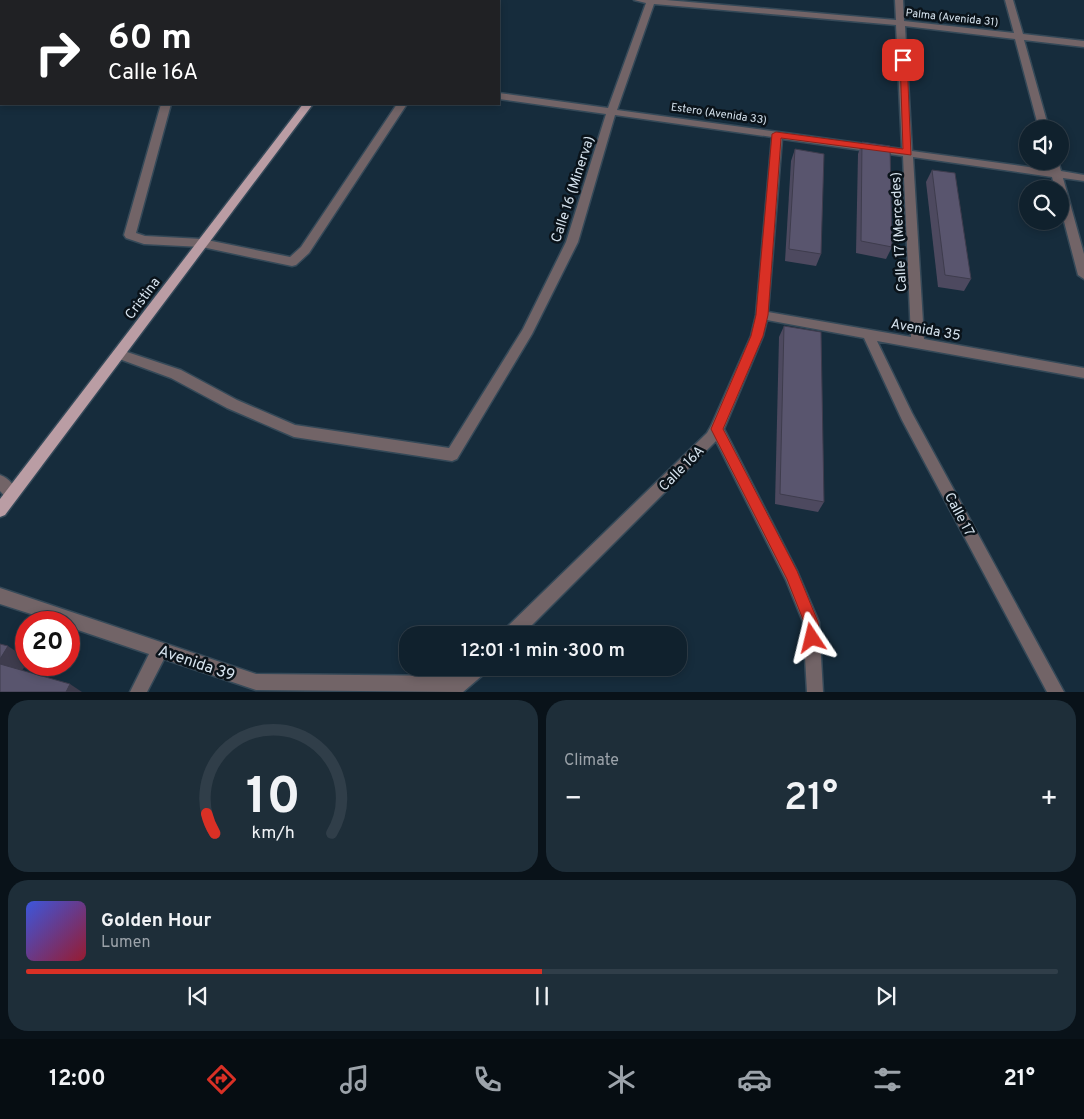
<!DOCTYPE html>
<meta charset="utf-8">
<style>
:root{--surface:#10212d;--page:#1e2e39;--text:#f1f3f6;--muted:#9ca3aa;--line:#303e49;--accent:#d93025}
body{margin:0;font-family:Overpass,sans-serif;background:var(--page);color:var(--text);height:100vh;display:flex;flex-direction:column;font-size:19px;white-space:nowrap}
*{box-sizing:border-box;margin:0}
p{font-size:16px;color:var(--muted)}
.icon{flex:none;width:28px;height:28px;fill:none;stroke:currentColor;stroke-width:2;stroke-linecap:round;stroke-linejoin:round}
.map{position:relative;height:692px;overflow:hidden}
.panel{display:flex;flex-direction:column;gap:8px;padding:8px;background:#091219;flex:1}
.panel>*{flex:none}
.guide{position:absolute;left:0px;top:0px;width:500px;height:105px;box-shadow:0 2px 8px #0003,0 0 0 1px var(--line);background:#202124;color:#fff;overflow:hidden}
.fabs{position:absolute;left:1019px;top:120px;display:grid;gap:10px}
.fabs a{display:grid;place-items:center;width:50px;height:50px;border-radius:50%;background:var(--surface);box-shadow:0 2px 8px #0003,0 0 0 1px var(--line);font-size:25px}
.speed{position:absolute;left:15px;top:611px;display:flex;gap:10px;font-size:25px;font-weight:700;text-align:center}
.speed>*{display:grid;place-content:center;width:65px;height:65px;border-radius:50%;background:var(--surface);box-shadow:0 2px 8px #0003,0 0 0 1px var(--line);line-height:1}
.speed .limit{border:8px solid #d22;background:#fff;color:#111}
.pin{position:absolute;display:grid;place-items:center;width:42px;height:42px;color:#fff;margin:-21px;border-radius:10px;box-shadow:0 2px 8px #0006}
.me{position:absolute;width:55px;margin:-28px;rotate:350deg;stroke-linejoin:round;filter:drop-shadow(0 0 4px #0008)}
.turn{display:flex;align-items:center;gap:18px;height:105px;padding:0 25px;font-size:22px}
.turn .icon{width:65px;height:65px;stroke-width:2.5}
.turn b{display:block;font-size:35px;line-height:42px}
.big{font-size:38px;font-weight:600;line-height:1.1}
.panel .card{flex:1;display:flex;flex-direction:column;justify-content:center;gap:8px;min-width:0;padding:0 18px;border-radius:20px;background:var(--page)}
.panel .dial{align-items:center;gap:0}
.dial svg{height:130px;overflow:visible;fill:none;stroke:var(--line);stroke-width:7;stroke-linecap:round;text-anchor:middle}
.dial text{fill:var(--text);stroke:none}
.song{display:flex;align-items:center;gap:15px}
.cover{width:60px;height:60px;border-radius:8px;background:linear-gradient(135deg,hsl(230 70% 55%),hsl(350 70% 35%))}
.played{height:5px;border-radius:2px;background:linear-gradient(90deg,var(--accent) 50%,var(--line) 50%)}
.keys{display:flex;justify-content:space-around;direction:ltr}
.heat{display:flex;justify-content:space-between;align-items:center;font-size:28px;direction:ltr}
.panel .tiles{flex:1;display:grid;gap:8px;grid-template-columns:1fr 1fr}
.card:last-child{grid-column:span 2}
.trip{position:absolute;left:399px;top:626px;width:288px;height:50px;border-radius:20px;background:var(--surface);box-shadow:0 2px 8px #0003,0 0 0 1px var(--line);font-weight:600;line-height:50px;text-align:center}
.menu{display:flex;height:80px;justify-content:space-around;align-items:center;background:#060d12;color:var(--muted)}
.menu .icon{width:35px;height:35px}
.menu .on{color:var(--accent)}
.menu b{font-size:22px;color:var(--text)}
.map>svg:first-child{display:block}
.lines{fill:none;stroke-linecap:round;stroke-linejoin:round}
.minor-casing{stroke:#354958;stroke-width:3}
.major-casing{stroke:#354958;stroke-width:3}
.minor{fill:#726467;fill-rule:evenodd}
.major{fill:#ba9da4;fill-rule:evenodd}
.wall{fill:#4d495f}
.shaded-wall{fill:#3e3c4d}
.building{fill:#59556e;stroke:#3e3c4d}
.route{fill:#d93025;stroke:#8d1f18}
.labels{text-anchor:middle;stroke-width:5;stroke-linejoin:round;paint-order:stroke}
.far-street-label{font-size:11px;fill:#d5e2ed;stroke:#0a131a}
.street-label{font-size:14px;fill:#d5e2ed;stroke:#0a131a}
.near-street-label{font-size:16px;fill:#d5e2ed;stroke:#0a131a}
</style>
<div class="map">
<svg width="1084" height="692" viewBox="0 0 1084 692">
<rect width="100%" height="100%" fill="#162c3c"/>
<g class="lines">
<g class="minor-casing">
<g id="minor">
<path d="M 634,0 L 666,0 L 896,20 L 895,0 L 903,0 L 904,21 L 1014,33 L 1005,0 L 1013,0 L 1023,34 L 1084,41 L 1084,47 L 1024,40 L 1049,129 L 1039,129 L 1015,39 L 905,26 L 912,151 L 1050,170 L 1048,161 L 1058,161 L 1061,171 L 1084,175 L 1084,181 L 1063,178 L 1084,254 L 1084,279 L 1078,275 L 1060,206 L 1060,189 L 1055,189 L 1052,177 L 913,157 L 924,339 L 1084,368 L 1084,378 L 877,341 L 912,413 L 1064,692 L 1047,692 L 902,420 L 864,338 L 767,320 L 763,336 L 724,429 L 797,571 L 819,622 L 823,692 L 807,692 L 803,622 L 786,580 L 716,441 L 522,635 L 503,635 L 505,629 L 707,433 L 711,426 L 751,336 L 756,315 L 772,137 L 615,115 L 578,242 L 532,334 L 457,459 L 452,461 L 294,437 L 227,408 L 171,378 L 114,357 L 112,354 L 114,351 L 118,349 L 181,370 L 237,400 L 295,425 L 449,448 L 523,329 L 566,242 L 606,114 L 499,99 L 499,93 L 608,108 L 646,3 ZM 654,4 L 896,25 L 902,149 L 617,110 ZM 782,139 L 903,156 L 911,337 L 768,312 Z"/>
<polygon points="0,31 1,32 1,37 0,37"/>
<polygon points="161,104 171,104 136,233 145,236 202,239 290,257 301,247 397,104 407,104 309,253 296,265 292,266 202,247 144,244 126,238 124,235"/>
<path d="M 0,475 C 8,478 16,486 19,494 L 17,499 L 12,500 L 7,499 L 0,491 Z"/>
<polygon points="0,588 256,674 458,676 466,668 486,668 484,674 463,692 256,690 164,659 147,692 130,692 149,654 69,627 69,622 56,622 0,604"/>
</g>
</g>
<g class="major-casing">
<polygon id="major" points="303,104 313,104 5,515 0,517 0,499"/>
</g>
<use href="#minor" class="minor"/>
<use href="#major" class="major"/>
</g>
<g class="wall">
<polygon points="862,142 892,247 886,259 856,253 858,154"/>
<polygon points="795,149 821,254 816,266 785,261 791,161"/>
<polygon points="932,170 971,279 964,291 938,287 926,182"/>
<polygon points="784,326 824,502 818,512 775,504 779,337"/>
</g>
<g class="shaded-wall">
<polygon points="8,646 26,658 26,664 19,676 0,664 0,659"/>
<polygon points="70,684 82,692 66,692"/>
</g>
<g class="building">
<polygon points="862,142 890,146 892,247 861,241"/>
<polygon points="795,149 824,154 821,254 789,249"/>
<polygon points="932,170 955,173 971,279 945,275"/>
<polygon points="784,326 821,332 824,502 780,494"/>
<polygon points="0,644 8,646 0,659"/>
<polygon points="0,664 70,684 66,692 0,692"/>
</g>
<polygon class="route" points="900,58 907,60 911,155 781,138 768,315 763,336 723,429 797,571 818,622 820,638 818,643 812,646 807,643 804,622 787,579 711,429 751,336 756,315 772,134 776,132 903,149"/>
<g class="labels">
<g class="far-street-label">
<text transform="translate(952 17) rotate(6)" y="4">Palma (Avenida 31)</text>
<text transform="translate(719 113) rotate(8)" y="4">Estero (Avenida 33)</text>
</g>
<g class="street-label">
<text transform="translate(572 189) rotate(-72)" y="5">Calle 16 (Minerva)</text>
<text transform="translate(898 232) rotate(-93)" y="5">Calle 17 (Mercedes)</text>
<text transform="translate(142 298) rotate(-53)" y="5">Cristina</text>
<text transform="translate(926 329) rotate(10)" y="5">Avenida 35</text>
<text transform="translate(681 468) rotate(-45)" y="5">Calle 16A</text>
<text transform="translate(960 514) rotate(62)" y="5">Calle 17</text>
</g>
<g class="near-street-label">
<text transform="translate(197 662) rotate(19)" y="6">Avenida 39</text>
</g>
</g>
</svg>
<div class="fabs">
<a><svg class="icon" aria-label="sound" viewBox="0 0 24 24"><path d="M4 9h4l5-4v14l-5-4H4zM17 9q2 3 0 6"/></svg></a>
<a><svg class="icon" aria-label="search" viewBox="0 0 24 24"><circle cx="10" cy="10" r="6"/><path d="M15 15l6 6"/></svg></a>
</div>
<div class="speed"><div class="limit">20</div></div>
<div class="pin" style="left:903px;top:60px;background:#d93025"><svg class="icon" aria-label="arrive" viewBox="0 0 24 24"><path d="M6 21V4h12l-3 4 3 4H6"/></svg></div>
<svg class="me" style="left:812px;top:638px" viewBox="-20 -20 40 40"><path d="M0-17L14 15 0 8-14 15z" fill="#d93025" stroke="#fff" stroke-width="4"/></svg>
<div class="trip">12:01 · 1 min · 300 m</div>
<div class="guide">
<div class="turn"><svg class="icon" aria-label="right" viewBox="0 0 24 24"><path d="M7 20v-9h11M14 6l5 5-5 5"/></svg><div><b>60 m</b>Calle 16A</div></div>
</div>
</div>
<section class="panel">
<div class="tiles">
<div class="card dial"><svg viewBox="0 0 100 80">
<path d="M14 69A42 42 0 1 1 86 69"/>
<path d="M14 69A42 42 0 0 1 9 57" stroke="#d93025"/>
<text x="50" y="56" font-size="32" font-weight="700">10</text>
<text x="50" y="72" font-size="11">km/h</text>
</svg></div>
<div class="card"><p>Climate</p>
<div class="heat"><a>−</a><b class="big">21°</b><a>+</a></div>
</div>
<div class="card">
<div class="song"><i class="cover"></i><div><b>Golden Hour</b><p>Lumen</p></div></div>
<div class="played"></div>
<div class="keys"><svg class="icon" aria-label="previous" viewBox="0 0 24 24"><path d="M18 5L8 12l10 7zM5 5v14"/></svg><svg class="icon" aria-label="pause" viewBox="0 0 24 24"><path d="M8 5v14M16 5v14"/></svg><svg class="icon" aria-label="next" viewBox="0 0 24 24"><path d="M6 5l10 7-10 7zM19 5v14"/></svg></div>
</div>
</div>
</section>
<nav class="menu">
<b>12:00</b>
<svg class="icon on" aria-label="directions" viewBox="0 0 24 24"><path d="M12 3l9 9-9 9-9-9zM9 14v-3h6M13 9l2 2-2 2"/></svg>
<svg class="icon" aria-label="music" viewBox="0 0 24 24"><path d="M9 18V5l10-2v13"/><circle cx="6" cy="18" r="3"/><circle cx="16" cy="16" r="3"/></svg>
<svg class="icon" aria-label="phone" viewBox="0 0 24 24"><path d="M5 4h4l2 5-3 2q2 4 5 5l2-3 5 2v4C11 20 4 13 5 4z"/></svg>
<svg class="icon" aria-label="climate" viewBox="0 0 24 24"><path d="M12 3v18M4 7l16 10M4 17L20 7"/></svg>
<svg class="icon" aria-label="car" viewBox="0 0 24 24"><path d="M5 17H2v-5l4-1 3-4h7l3 4 3 1v5h-3M9 17h6M6 11h13"/><circle cx="7" cy="17" r="2"/><circle cx="17" cy="17" r="2"/></svg>
<svg class="icon" aria-label="filters" viewBox="0 0 24 24"><path d="M4 7h16M4 17h16"/><circle cx="9" cy="7" r="2"/><circle cx="15" cy="17" r="2"/></svg>
<b>21°</b>
</nav>
